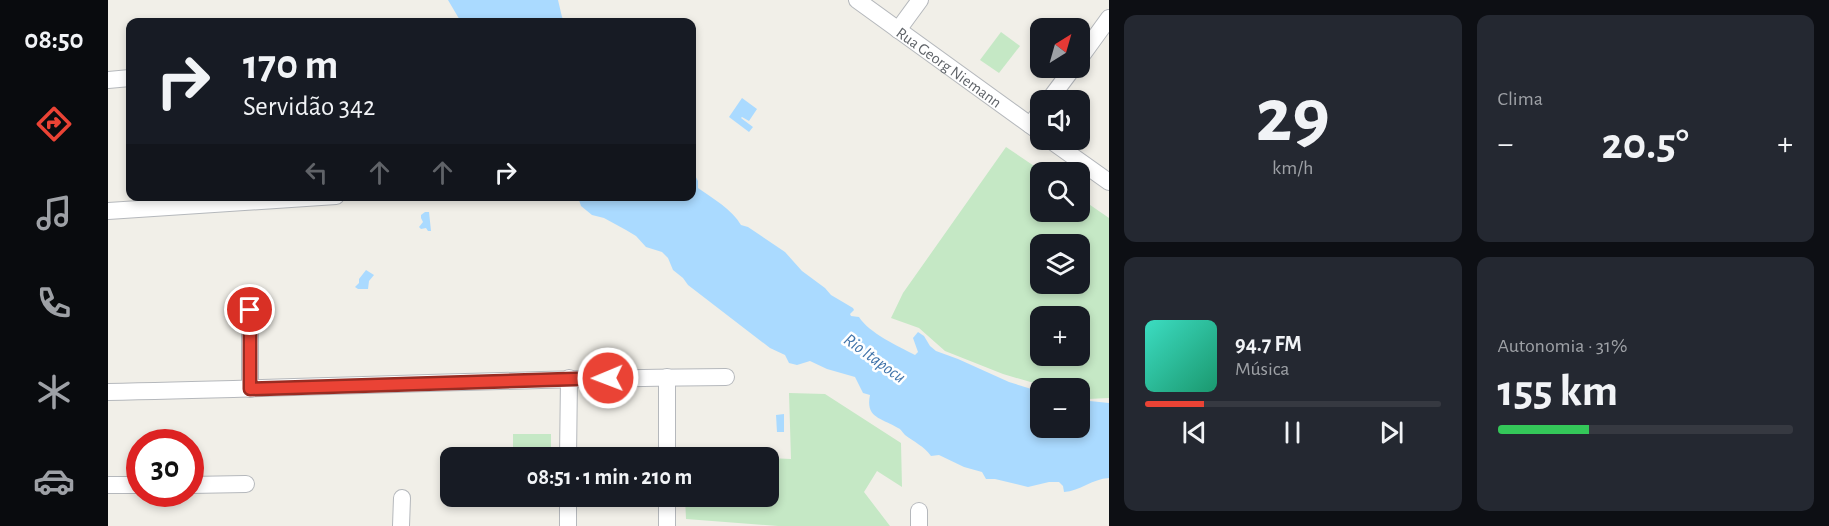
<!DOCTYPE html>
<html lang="pt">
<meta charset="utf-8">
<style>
:root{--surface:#171b24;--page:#242831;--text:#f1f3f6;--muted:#9ea1a6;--line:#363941;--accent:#ea4335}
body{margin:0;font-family:"Alegreya Sans",sans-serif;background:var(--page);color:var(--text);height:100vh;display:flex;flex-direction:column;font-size:22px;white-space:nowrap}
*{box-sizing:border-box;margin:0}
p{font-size:20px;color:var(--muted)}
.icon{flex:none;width:33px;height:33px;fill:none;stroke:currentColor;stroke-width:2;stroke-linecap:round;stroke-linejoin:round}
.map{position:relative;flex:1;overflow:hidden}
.panel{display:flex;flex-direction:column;gap:15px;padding:15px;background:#0d0f14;width:720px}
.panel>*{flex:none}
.top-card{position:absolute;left:18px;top:18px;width:570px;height:183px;border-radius:12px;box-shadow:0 3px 9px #0003;background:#171b24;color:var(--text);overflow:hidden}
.needle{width:39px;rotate:37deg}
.fabs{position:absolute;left:922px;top:18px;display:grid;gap:12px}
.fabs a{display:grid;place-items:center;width:60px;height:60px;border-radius:12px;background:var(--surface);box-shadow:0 3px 9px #0003;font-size:30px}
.speed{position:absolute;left:18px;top:429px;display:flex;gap:12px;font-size:30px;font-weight:700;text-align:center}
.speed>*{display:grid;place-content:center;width:78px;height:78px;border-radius:50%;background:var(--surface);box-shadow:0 3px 9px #0003;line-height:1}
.speed .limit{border:9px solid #d22;background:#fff;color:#111}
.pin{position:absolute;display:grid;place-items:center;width:51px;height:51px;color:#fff;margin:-26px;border:3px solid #fff;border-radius:50%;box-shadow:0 2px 6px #0007}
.me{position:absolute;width:66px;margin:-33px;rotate:269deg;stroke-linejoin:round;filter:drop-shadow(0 0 4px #0008)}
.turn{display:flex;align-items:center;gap:21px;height:126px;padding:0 18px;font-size:27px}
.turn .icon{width:78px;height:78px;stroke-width:2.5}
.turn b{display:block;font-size:42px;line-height:51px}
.lanes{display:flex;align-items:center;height:57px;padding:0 18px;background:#0003;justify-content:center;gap:30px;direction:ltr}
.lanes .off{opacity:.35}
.big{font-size:45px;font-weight:700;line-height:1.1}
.panel .card{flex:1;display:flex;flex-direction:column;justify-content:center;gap:9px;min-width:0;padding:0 21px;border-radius:12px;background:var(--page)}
.panel .dial{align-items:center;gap:0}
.dial b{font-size:78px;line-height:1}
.song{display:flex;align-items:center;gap:18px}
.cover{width:72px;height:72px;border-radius:9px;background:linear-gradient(135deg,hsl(170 70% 55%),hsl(160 70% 35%))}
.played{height:6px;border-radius:3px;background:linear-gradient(90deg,var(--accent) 20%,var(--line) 20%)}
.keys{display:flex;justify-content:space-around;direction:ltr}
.heat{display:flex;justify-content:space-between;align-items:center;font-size:33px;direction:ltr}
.charge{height:9px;border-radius:4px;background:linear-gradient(90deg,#34c759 31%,var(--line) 0)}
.panel .tiles{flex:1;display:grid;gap:15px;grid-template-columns:repeat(2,1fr)}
.trip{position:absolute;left:332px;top:447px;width:339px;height:60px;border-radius:12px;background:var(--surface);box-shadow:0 3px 9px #0003;font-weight:700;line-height:60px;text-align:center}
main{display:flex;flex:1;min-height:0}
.tabs{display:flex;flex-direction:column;width:108px;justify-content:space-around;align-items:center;background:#090b0e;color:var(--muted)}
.tabs .icon{width:42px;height:42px}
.tabs .current{color:var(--accent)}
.tabs b{font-size:27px;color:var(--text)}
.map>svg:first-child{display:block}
.green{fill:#c5e8c5;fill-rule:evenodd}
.water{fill:#aadaff}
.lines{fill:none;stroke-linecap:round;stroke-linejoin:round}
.minor-casing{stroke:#b5b8bc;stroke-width:18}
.minor{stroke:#fff;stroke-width:16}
.route-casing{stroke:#982c22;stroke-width:15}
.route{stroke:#ea4335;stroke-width:10}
.labels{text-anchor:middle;stroke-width:5;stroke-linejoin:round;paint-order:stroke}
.street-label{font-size:16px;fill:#5f6368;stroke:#fff}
.water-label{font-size:18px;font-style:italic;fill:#4174aa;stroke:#fff}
</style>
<main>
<nav class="tabs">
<b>08:50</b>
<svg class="icon current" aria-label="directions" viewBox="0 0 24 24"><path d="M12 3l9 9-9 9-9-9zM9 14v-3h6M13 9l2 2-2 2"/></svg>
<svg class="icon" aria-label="music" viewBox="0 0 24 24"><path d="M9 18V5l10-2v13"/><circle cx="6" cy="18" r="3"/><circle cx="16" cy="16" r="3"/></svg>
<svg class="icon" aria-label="phone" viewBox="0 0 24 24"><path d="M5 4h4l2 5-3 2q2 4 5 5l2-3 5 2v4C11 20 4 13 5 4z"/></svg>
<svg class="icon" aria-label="climate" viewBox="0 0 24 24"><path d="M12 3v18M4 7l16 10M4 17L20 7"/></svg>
<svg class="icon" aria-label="car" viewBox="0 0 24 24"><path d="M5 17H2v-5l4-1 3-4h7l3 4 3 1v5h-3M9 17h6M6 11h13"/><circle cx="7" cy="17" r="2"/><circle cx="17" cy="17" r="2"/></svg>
</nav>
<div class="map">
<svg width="1001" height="526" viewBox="0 0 1001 526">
<rect width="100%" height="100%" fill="#f1efe8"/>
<g class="green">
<polygon points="893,32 912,46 891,73 872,60"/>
<path d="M 898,147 L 935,172 L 933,172 L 933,212 L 972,212 L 972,198 L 1001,218 L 1001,398 L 980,399 L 972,397 L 972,388 L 943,388 L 895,374 L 837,351 L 811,328 L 783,318 L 795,293 ZM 933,244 L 972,244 L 972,284 L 933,284 ZM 933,316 L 972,316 L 972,356 L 933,356 Z"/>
<polygon points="681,393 717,394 793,443 794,487 769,471 756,492 782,526 670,526 578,519 577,497 660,496 660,458 683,459"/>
<rect x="405" y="434" width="38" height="19"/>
<polygon points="574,452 659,457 575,457"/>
</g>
<g class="water">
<polygon points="340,0 450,0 454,17 457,22 353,22"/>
<polygon points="634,98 649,109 641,121 634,117 633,118 645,127 641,132 621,117"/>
<path d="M 584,170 L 590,181 L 590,188 C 604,198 624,209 633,225 L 640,227 L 677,252 L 694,271 L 717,288 L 723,295 L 745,308 L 746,310 L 742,314 L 743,316 L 751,317 C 761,333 790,346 807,355 L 810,352 L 805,338 L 810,332 L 816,336 L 822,346 L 828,351 L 850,359 L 901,382 L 933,392 L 933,428 L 972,428 L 972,400 L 1001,403 L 1001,478 C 984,479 972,491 956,492 L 955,486 L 951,482 L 941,482 L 920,487 L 887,479 L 878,479 L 874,472 L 856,467 L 831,455 L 823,456 C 816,446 806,442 797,435 C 794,432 793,429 790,428 C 774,418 757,418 762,395 L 755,393 L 747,377 L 719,369 L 702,361 L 689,365 L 681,363 L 677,355 L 662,348 L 580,285 L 575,278 L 565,270 L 560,258 L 554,252 L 538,247 L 528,236 L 518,230 L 496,218 L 484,215 L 473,206 L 470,197 L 584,196 Z"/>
<polygon points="317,212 321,212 323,231 320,231 318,228 313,229 311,227 315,222 313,218 313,215"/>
<polygon points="258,270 266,275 261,281 260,289 250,289 247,287 251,283 251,279"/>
<polygon points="676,414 676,432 669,432 668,415"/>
</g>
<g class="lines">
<g class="minor-casing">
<g id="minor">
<path id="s1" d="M 749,0 L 933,133"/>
<polyline points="790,30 812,0"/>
<polyline points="972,58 1001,18"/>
<polyline points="0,80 22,78"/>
<polyline points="941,100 965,68"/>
<polyline points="922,125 933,111"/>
<polyline points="942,140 1001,182"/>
<polyline points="0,211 228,196"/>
<polyline points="142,310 142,389"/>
<polyline points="559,377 559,458"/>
<path d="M 0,392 C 206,388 412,378 618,377"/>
<polyline points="460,458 461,378"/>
<polyline points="0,485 32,485"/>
<polyline points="82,485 138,484"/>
<polyline points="559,496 559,526"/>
<polyline points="293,526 294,498"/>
<polyline points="460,526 460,496"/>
<polyline points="811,526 811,511"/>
</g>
</g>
<use href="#minor" class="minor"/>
</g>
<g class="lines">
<g class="route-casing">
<polyline id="route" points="142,310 142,389 500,378"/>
</g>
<use href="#route" class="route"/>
</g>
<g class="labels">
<g class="street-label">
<text dy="6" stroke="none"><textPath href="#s1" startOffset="114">Rua Georg Niemann</textPath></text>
</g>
<g class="water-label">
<text transform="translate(767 358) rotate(36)" y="6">Rio Itapocu</text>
</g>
</g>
</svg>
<div class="fabs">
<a><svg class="needle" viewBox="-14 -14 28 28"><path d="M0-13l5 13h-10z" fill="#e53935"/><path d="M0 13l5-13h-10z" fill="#9ea1a6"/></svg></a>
<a><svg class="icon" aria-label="sound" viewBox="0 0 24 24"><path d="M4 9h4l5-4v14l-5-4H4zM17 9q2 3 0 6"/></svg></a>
<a><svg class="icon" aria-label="search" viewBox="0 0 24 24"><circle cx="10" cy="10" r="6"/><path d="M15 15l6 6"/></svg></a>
<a><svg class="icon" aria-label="layers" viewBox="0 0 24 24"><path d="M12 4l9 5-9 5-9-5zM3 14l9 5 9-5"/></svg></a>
<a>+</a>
<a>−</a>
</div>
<div class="speed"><div class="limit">30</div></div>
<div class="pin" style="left:142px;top:310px;background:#d93025"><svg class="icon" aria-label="arrive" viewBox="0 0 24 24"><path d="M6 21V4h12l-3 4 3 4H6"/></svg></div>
<svg class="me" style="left:500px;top:378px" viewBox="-20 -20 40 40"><circle r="17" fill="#ea4335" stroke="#fff" stroke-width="3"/><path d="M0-11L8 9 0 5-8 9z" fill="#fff"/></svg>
<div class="trip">08:51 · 1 min · 210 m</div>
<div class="top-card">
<div class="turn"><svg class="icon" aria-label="right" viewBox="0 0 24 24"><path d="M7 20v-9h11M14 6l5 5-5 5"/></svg><div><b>170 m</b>Servidão 342</div></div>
<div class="lanes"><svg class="icon off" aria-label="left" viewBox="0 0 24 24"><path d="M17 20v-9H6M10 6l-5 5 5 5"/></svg><svg class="icon off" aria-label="ahead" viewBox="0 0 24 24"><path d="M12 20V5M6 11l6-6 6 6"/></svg><svg class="icon off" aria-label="ahead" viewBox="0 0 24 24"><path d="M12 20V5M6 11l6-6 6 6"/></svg><svg class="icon" aria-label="right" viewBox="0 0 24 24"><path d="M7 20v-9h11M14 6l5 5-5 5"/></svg></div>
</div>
</div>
<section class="panel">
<div class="tiles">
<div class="card dial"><b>29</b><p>km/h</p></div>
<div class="card"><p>Clima</p>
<div class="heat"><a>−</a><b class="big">20.5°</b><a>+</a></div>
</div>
<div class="card">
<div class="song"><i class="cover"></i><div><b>94.7 FM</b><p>Música</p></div></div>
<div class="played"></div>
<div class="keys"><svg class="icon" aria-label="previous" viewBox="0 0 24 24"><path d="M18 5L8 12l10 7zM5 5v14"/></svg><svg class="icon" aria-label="pause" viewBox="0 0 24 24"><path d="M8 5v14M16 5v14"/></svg><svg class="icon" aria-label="next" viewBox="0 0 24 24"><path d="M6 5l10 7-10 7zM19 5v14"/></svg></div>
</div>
<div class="card"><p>Autonomia · 31%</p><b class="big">155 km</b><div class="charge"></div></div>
</div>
</section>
</main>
